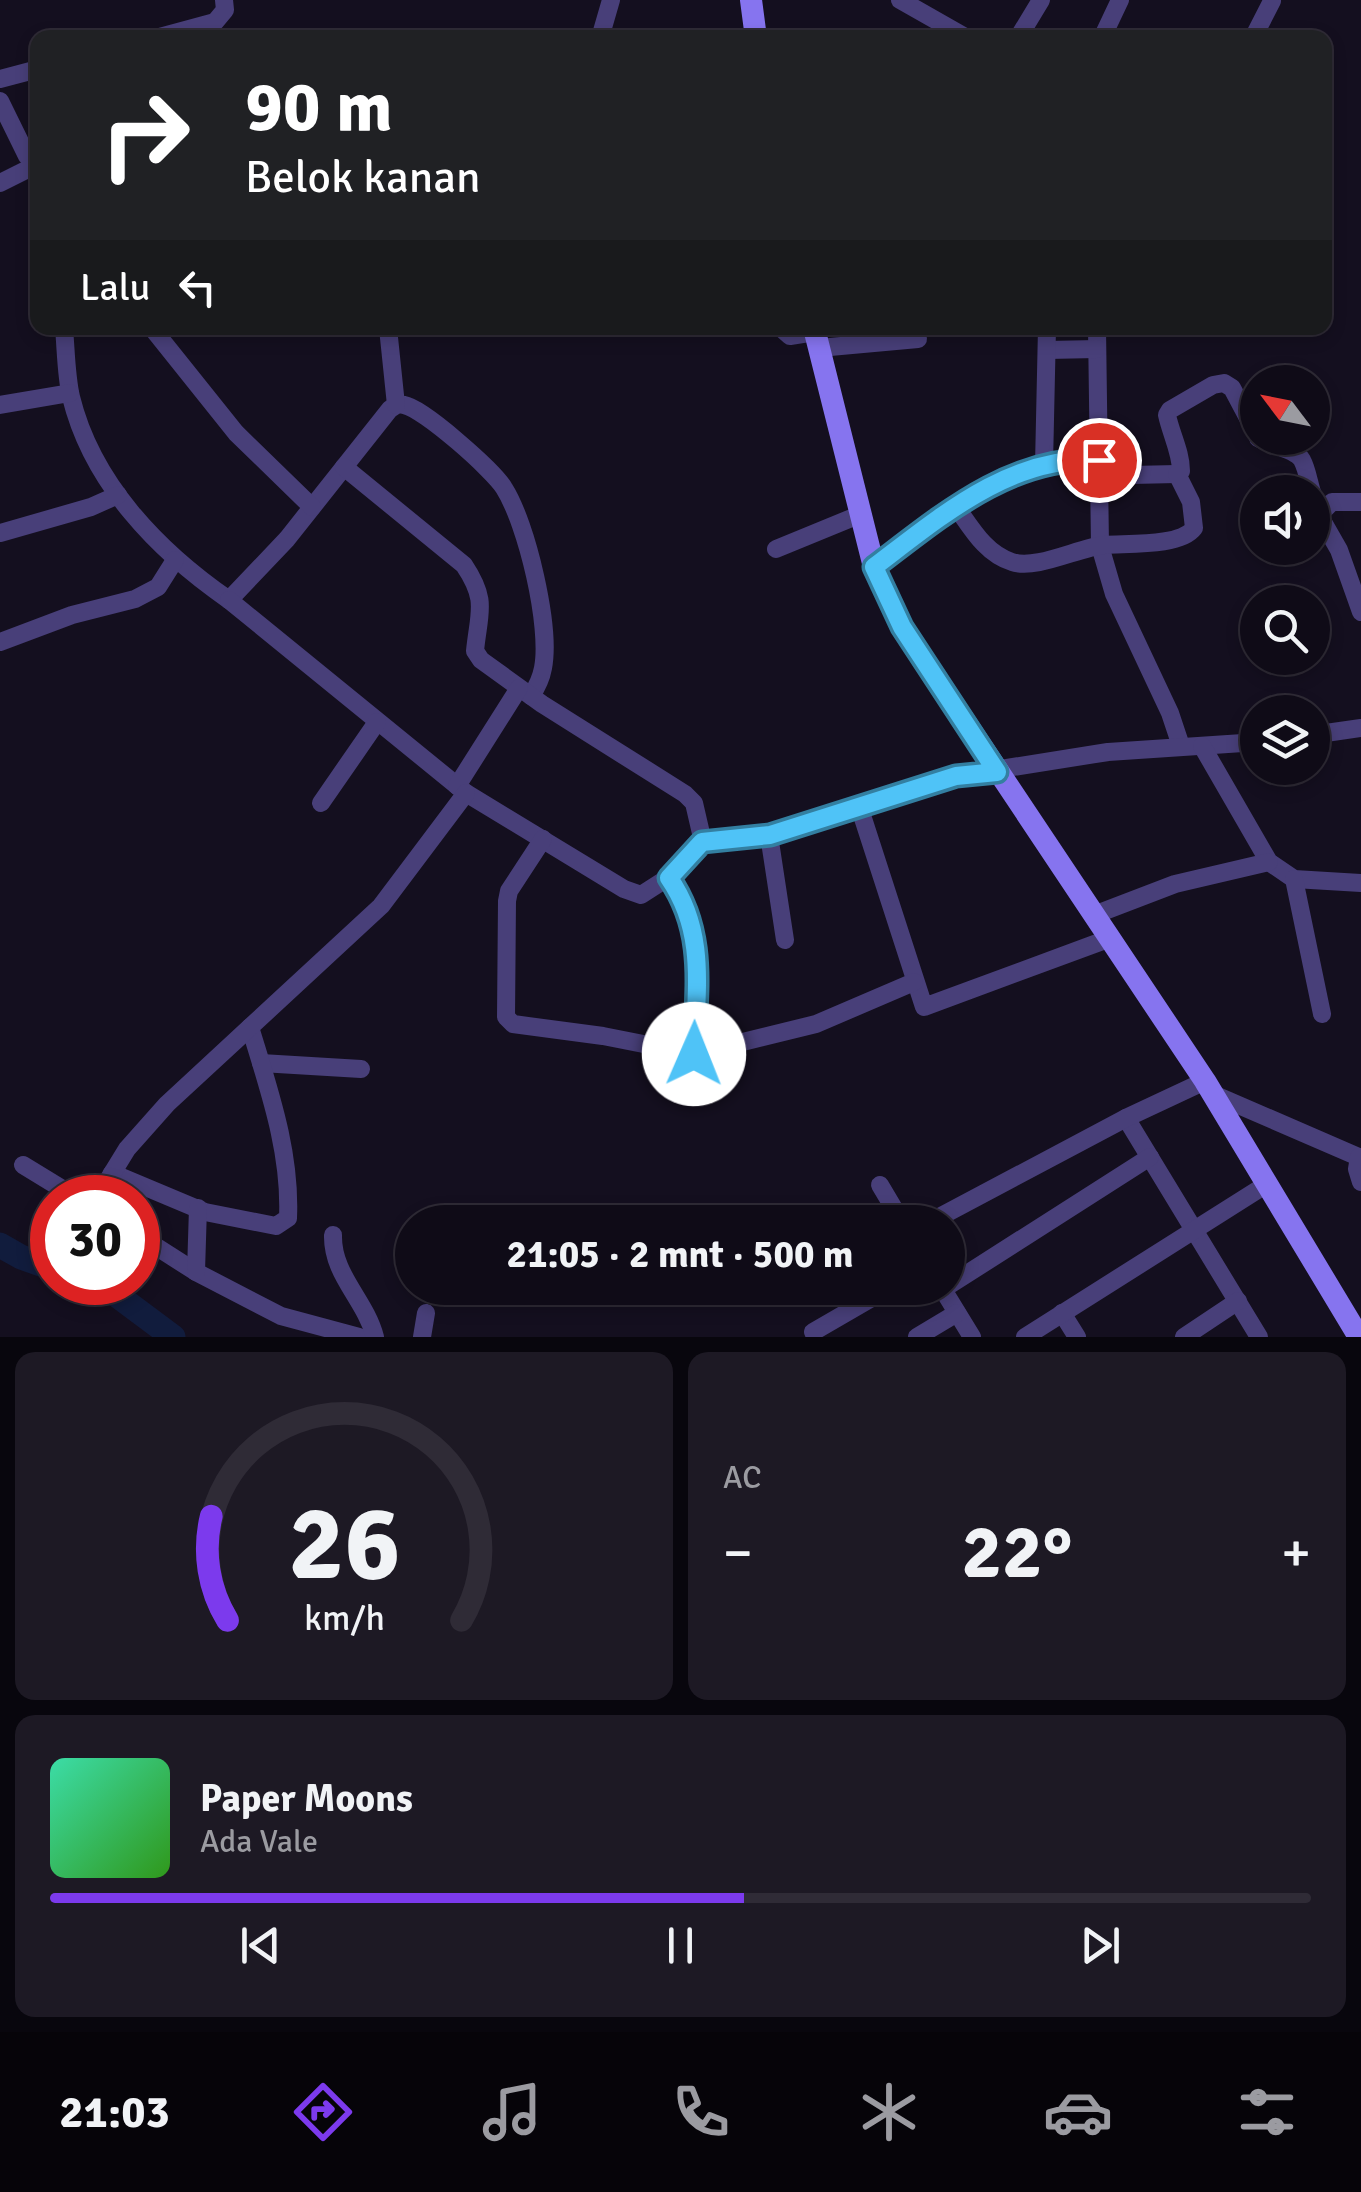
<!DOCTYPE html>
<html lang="id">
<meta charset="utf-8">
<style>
:root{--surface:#0f0b17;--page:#1d1924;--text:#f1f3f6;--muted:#9b9ba1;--line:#2f2b36;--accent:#7c3aed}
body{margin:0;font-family:Signika,sans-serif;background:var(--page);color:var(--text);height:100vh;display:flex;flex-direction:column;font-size:38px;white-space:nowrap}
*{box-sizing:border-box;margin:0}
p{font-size:32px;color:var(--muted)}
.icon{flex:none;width:55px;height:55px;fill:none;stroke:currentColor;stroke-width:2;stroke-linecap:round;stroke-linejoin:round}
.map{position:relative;height:1337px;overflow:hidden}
.sheet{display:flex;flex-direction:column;gap:15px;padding:15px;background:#08060d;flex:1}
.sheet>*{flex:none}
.hud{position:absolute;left:30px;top:30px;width:1302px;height:305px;border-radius:20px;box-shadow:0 5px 15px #0003,0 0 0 2px var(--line);background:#202124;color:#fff;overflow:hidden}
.needle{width:65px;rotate:302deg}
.tools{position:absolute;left:1240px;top:365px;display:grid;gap:20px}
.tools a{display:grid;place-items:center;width:90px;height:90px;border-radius:50%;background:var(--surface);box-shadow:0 5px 15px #0003,0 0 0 2px var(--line);font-size:50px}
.speed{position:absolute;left:30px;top:1175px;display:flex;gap:20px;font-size:50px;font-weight:700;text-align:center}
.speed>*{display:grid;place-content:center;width:130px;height:130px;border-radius:50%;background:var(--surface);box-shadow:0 5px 15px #0003,0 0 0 2px var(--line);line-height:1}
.speed .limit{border:15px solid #d22;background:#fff;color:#111}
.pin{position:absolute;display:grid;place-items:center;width:85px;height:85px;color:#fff;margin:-42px;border:5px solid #fff;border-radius:50%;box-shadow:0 2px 10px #0007}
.me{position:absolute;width:110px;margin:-55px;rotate:1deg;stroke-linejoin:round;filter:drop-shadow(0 0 8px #0008)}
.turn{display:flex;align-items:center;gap:35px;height:210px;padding:0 50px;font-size:45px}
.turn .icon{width:130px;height:130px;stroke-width:2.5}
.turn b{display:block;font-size:70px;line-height:85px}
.then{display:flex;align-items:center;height:95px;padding:0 50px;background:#0003;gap:20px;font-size:38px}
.big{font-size:75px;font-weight:700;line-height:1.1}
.sheet .card{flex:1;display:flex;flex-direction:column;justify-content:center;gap:15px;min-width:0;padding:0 35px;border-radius:20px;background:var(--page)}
.sheet .dial{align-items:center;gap:0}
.dial svg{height:260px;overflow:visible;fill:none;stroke:var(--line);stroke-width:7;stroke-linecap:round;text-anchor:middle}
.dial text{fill:var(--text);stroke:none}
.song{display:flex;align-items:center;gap:30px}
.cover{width:120px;height:120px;border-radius:15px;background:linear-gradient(135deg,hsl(160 70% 55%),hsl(110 70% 35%))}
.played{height:10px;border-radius:5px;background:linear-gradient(90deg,var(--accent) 55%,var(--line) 55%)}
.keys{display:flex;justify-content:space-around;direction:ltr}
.heat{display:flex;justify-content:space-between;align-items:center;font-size:55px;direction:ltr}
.sheet .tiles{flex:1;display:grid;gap:15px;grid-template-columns:1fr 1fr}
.card:last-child{grid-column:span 2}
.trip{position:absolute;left:395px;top:1205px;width:570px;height:100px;border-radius:50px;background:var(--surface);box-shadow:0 5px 15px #0003,0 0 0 2px var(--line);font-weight:700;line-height:100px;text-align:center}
.tab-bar{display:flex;height:160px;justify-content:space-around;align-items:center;background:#060409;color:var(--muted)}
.tab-bar .icon{width:70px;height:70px}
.tab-bar .selected{color:var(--accent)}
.tab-bar b{font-size:45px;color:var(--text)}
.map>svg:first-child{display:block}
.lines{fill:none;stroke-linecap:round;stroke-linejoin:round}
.river{stroke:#111c3d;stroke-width:25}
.street{stroke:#483f79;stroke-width:18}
.secondary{stroke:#8674ef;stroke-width:22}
.route-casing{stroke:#337fa1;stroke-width:25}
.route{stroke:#4fc3f7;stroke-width:18}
</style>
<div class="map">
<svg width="1361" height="1337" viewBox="0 0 1361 1337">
<rect width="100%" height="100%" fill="#140f1f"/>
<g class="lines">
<g class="river">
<polyline points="0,1245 21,1257 52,1268"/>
<polyline points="92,1282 106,1287 173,1337"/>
</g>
<g class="street">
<polyline points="900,0 967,38"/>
<polyline points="156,38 215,22 225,10 224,0"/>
<polyline points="600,38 611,0"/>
<polyline points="1018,38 1041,0"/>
<polyline points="1102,38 1120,0"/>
<polyline points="1253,38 1272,1"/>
<polyline points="0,79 38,69"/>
<polyline points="0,101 27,156 38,167"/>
<polyline points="0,183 36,165"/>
<path d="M 64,328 C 66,350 66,375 71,397 C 92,483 158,551 229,600 L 287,539 L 390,409 C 397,405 396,403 404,405 C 423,408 494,471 504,488 C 527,524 551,627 543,668 C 541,679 537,687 531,696"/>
<polyline points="152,328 236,433 312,507"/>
<polyline points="388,328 396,405"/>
<polyline points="781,328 790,336 815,332"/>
<polyline points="1097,328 1100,546 1114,594 1170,713 1181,746"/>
<polyline points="819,348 918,339"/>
<polyline points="1047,350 1097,349"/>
<polyline points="0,405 70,393"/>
<path d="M 1258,438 C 1270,446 1295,448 1302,460 C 1307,469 1309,483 1312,492"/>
<polyline points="1044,465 1047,328"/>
<path d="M 344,467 L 464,565 C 488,601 479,611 475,651 L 481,660 L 542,704 L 685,794 L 694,803 L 703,842"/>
<polyline points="1100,488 1131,475 1177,474"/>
<polyline points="1312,493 1319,515 1339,550 1361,612"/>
<path d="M 957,508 C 972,529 986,554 1012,562 C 1036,570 1078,548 1104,545 C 1127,543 1180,547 1194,528 L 1191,502 L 1177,474 L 1181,471 C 1181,452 1171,434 1167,415 L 1170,410 L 1213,385 L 1224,383 L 1232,388 L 1258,437"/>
<polyline points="1319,515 1332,502 1361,502"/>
<polyline points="0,533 91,507 118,495"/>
<polyline points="776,549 859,515"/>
<path d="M 874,567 C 941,517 1011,455 1099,459"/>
<polyline points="229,600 466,793 624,889 641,895 669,877 703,842 769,835 956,776 1108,752 1258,742"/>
<polyline points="0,642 72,615 135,599 158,587 175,560"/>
<polyline points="1312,735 1361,728"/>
<polyline points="1202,746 1269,862 1294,879 1361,883"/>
<polyline points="457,786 519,688"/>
<polyline points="321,803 377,722"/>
<polyline points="859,806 924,1007 1108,939"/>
<polyline points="769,835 785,940"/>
<polyline points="543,839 509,891 507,901 506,1017 513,1024 603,1036 694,1054 816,1024 914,982"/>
<path d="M 669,877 C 707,933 696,990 694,1054"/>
<polyline points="1294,879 1322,1014"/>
<polyline points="1094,915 1175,884 1269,862"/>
<polyline points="261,1063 361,1069"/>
<polyline points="1213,1094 1361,1158"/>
<polyline points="1126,1118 1259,1337"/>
<polyline points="1359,1157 1357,1169 1361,1182"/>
<polyline points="23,1165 77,1198"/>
<path d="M 112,1173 L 205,1212 L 276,1226 L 288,1218 C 291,1152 269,1090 250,1027"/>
<polyline points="880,1185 902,1222"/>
<polyline points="97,1198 127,1149 167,1104 381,906 466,793"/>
<polyline points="930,1222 1126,1118 1205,1081"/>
<polyline points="138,1235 196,1272 281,1316 359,1337"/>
<path d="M 333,1235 C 332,1275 365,1299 375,1337"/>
<polyline points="196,1272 198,1208"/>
<polyline points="948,1286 1150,1157"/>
<polyline points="942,1288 972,1337"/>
<polyline points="1062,1313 1077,1337"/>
<polyline points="813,1332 889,1288"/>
<polyline points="422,1337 426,1313"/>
<polyline points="917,1337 957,1313"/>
<polyline points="1025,1337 1267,1184"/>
<polyline points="1184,1337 1238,1301"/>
</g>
<g class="secondary">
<polyline points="751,0 756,38"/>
<polyline points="814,328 874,567 902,627 1205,1081 1359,1337"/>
</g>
</g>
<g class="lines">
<g class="route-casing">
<path id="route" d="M 694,1054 C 696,990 707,933 669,878 L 702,842 L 770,835 L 956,776 L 997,772 L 902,627 L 874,567 C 940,517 1011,455 1099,460"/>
</g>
<use href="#route" class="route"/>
</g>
</svg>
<div class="tools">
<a><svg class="needle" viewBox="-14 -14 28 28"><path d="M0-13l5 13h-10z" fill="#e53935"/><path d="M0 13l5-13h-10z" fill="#9b9ba1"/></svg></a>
<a><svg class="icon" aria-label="sound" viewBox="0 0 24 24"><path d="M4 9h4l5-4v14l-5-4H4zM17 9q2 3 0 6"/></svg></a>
<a><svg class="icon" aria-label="search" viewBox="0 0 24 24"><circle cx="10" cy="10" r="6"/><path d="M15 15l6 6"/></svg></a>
<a><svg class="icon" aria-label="layers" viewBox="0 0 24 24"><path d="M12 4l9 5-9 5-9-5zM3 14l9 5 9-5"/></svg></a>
</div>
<div class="speed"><div class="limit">30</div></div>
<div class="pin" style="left:1099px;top:460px;background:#d93025"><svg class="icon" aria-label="arrive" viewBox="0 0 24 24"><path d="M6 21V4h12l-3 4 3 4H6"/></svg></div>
<svg class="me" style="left:694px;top:1054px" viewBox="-20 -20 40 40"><circle r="19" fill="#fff"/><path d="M0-13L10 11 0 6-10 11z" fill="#4fc3f7"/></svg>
<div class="trip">21:05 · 2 mnt · 500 m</div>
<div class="hud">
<div class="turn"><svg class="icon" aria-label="right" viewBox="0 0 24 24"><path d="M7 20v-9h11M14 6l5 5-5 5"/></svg><div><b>90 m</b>Belok kanan</div></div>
<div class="then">Lalu<svg class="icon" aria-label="left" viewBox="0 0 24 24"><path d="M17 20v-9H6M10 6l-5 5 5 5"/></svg></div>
</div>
</div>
<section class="sheet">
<div class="tiles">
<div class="card dial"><svg viewBox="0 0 100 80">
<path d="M14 69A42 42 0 1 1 86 69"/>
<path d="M14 69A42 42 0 0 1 9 37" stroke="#7c3aed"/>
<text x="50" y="56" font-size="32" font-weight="700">26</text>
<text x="50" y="72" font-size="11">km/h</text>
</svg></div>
<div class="card"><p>AC</p>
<div class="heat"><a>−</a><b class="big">22°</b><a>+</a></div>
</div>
<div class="card">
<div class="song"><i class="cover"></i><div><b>Paper Moons</b><p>Ada Vale</p></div></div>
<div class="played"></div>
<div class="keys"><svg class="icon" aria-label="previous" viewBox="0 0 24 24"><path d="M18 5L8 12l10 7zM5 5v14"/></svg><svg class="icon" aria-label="pause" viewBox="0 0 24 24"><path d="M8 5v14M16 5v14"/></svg><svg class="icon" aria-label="next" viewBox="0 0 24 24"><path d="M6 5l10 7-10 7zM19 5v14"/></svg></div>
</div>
</div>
</section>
<nav class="tab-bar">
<b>21:03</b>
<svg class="icon selected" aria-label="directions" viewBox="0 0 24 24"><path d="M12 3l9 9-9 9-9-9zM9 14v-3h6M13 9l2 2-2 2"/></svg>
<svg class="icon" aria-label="music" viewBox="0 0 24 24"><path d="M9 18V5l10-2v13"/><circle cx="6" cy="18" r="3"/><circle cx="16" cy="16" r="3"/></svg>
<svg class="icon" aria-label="phone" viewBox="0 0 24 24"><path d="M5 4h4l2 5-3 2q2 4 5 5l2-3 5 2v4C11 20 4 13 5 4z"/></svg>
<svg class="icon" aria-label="climate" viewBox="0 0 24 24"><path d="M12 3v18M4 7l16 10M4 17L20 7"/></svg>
<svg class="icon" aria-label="car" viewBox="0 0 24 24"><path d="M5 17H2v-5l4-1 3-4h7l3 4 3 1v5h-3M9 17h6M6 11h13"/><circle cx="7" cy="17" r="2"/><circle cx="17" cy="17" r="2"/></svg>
<svg class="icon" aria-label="filters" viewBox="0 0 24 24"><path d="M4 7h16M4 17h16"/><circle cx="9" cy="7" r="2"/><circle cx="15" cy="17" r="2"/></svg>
</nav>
